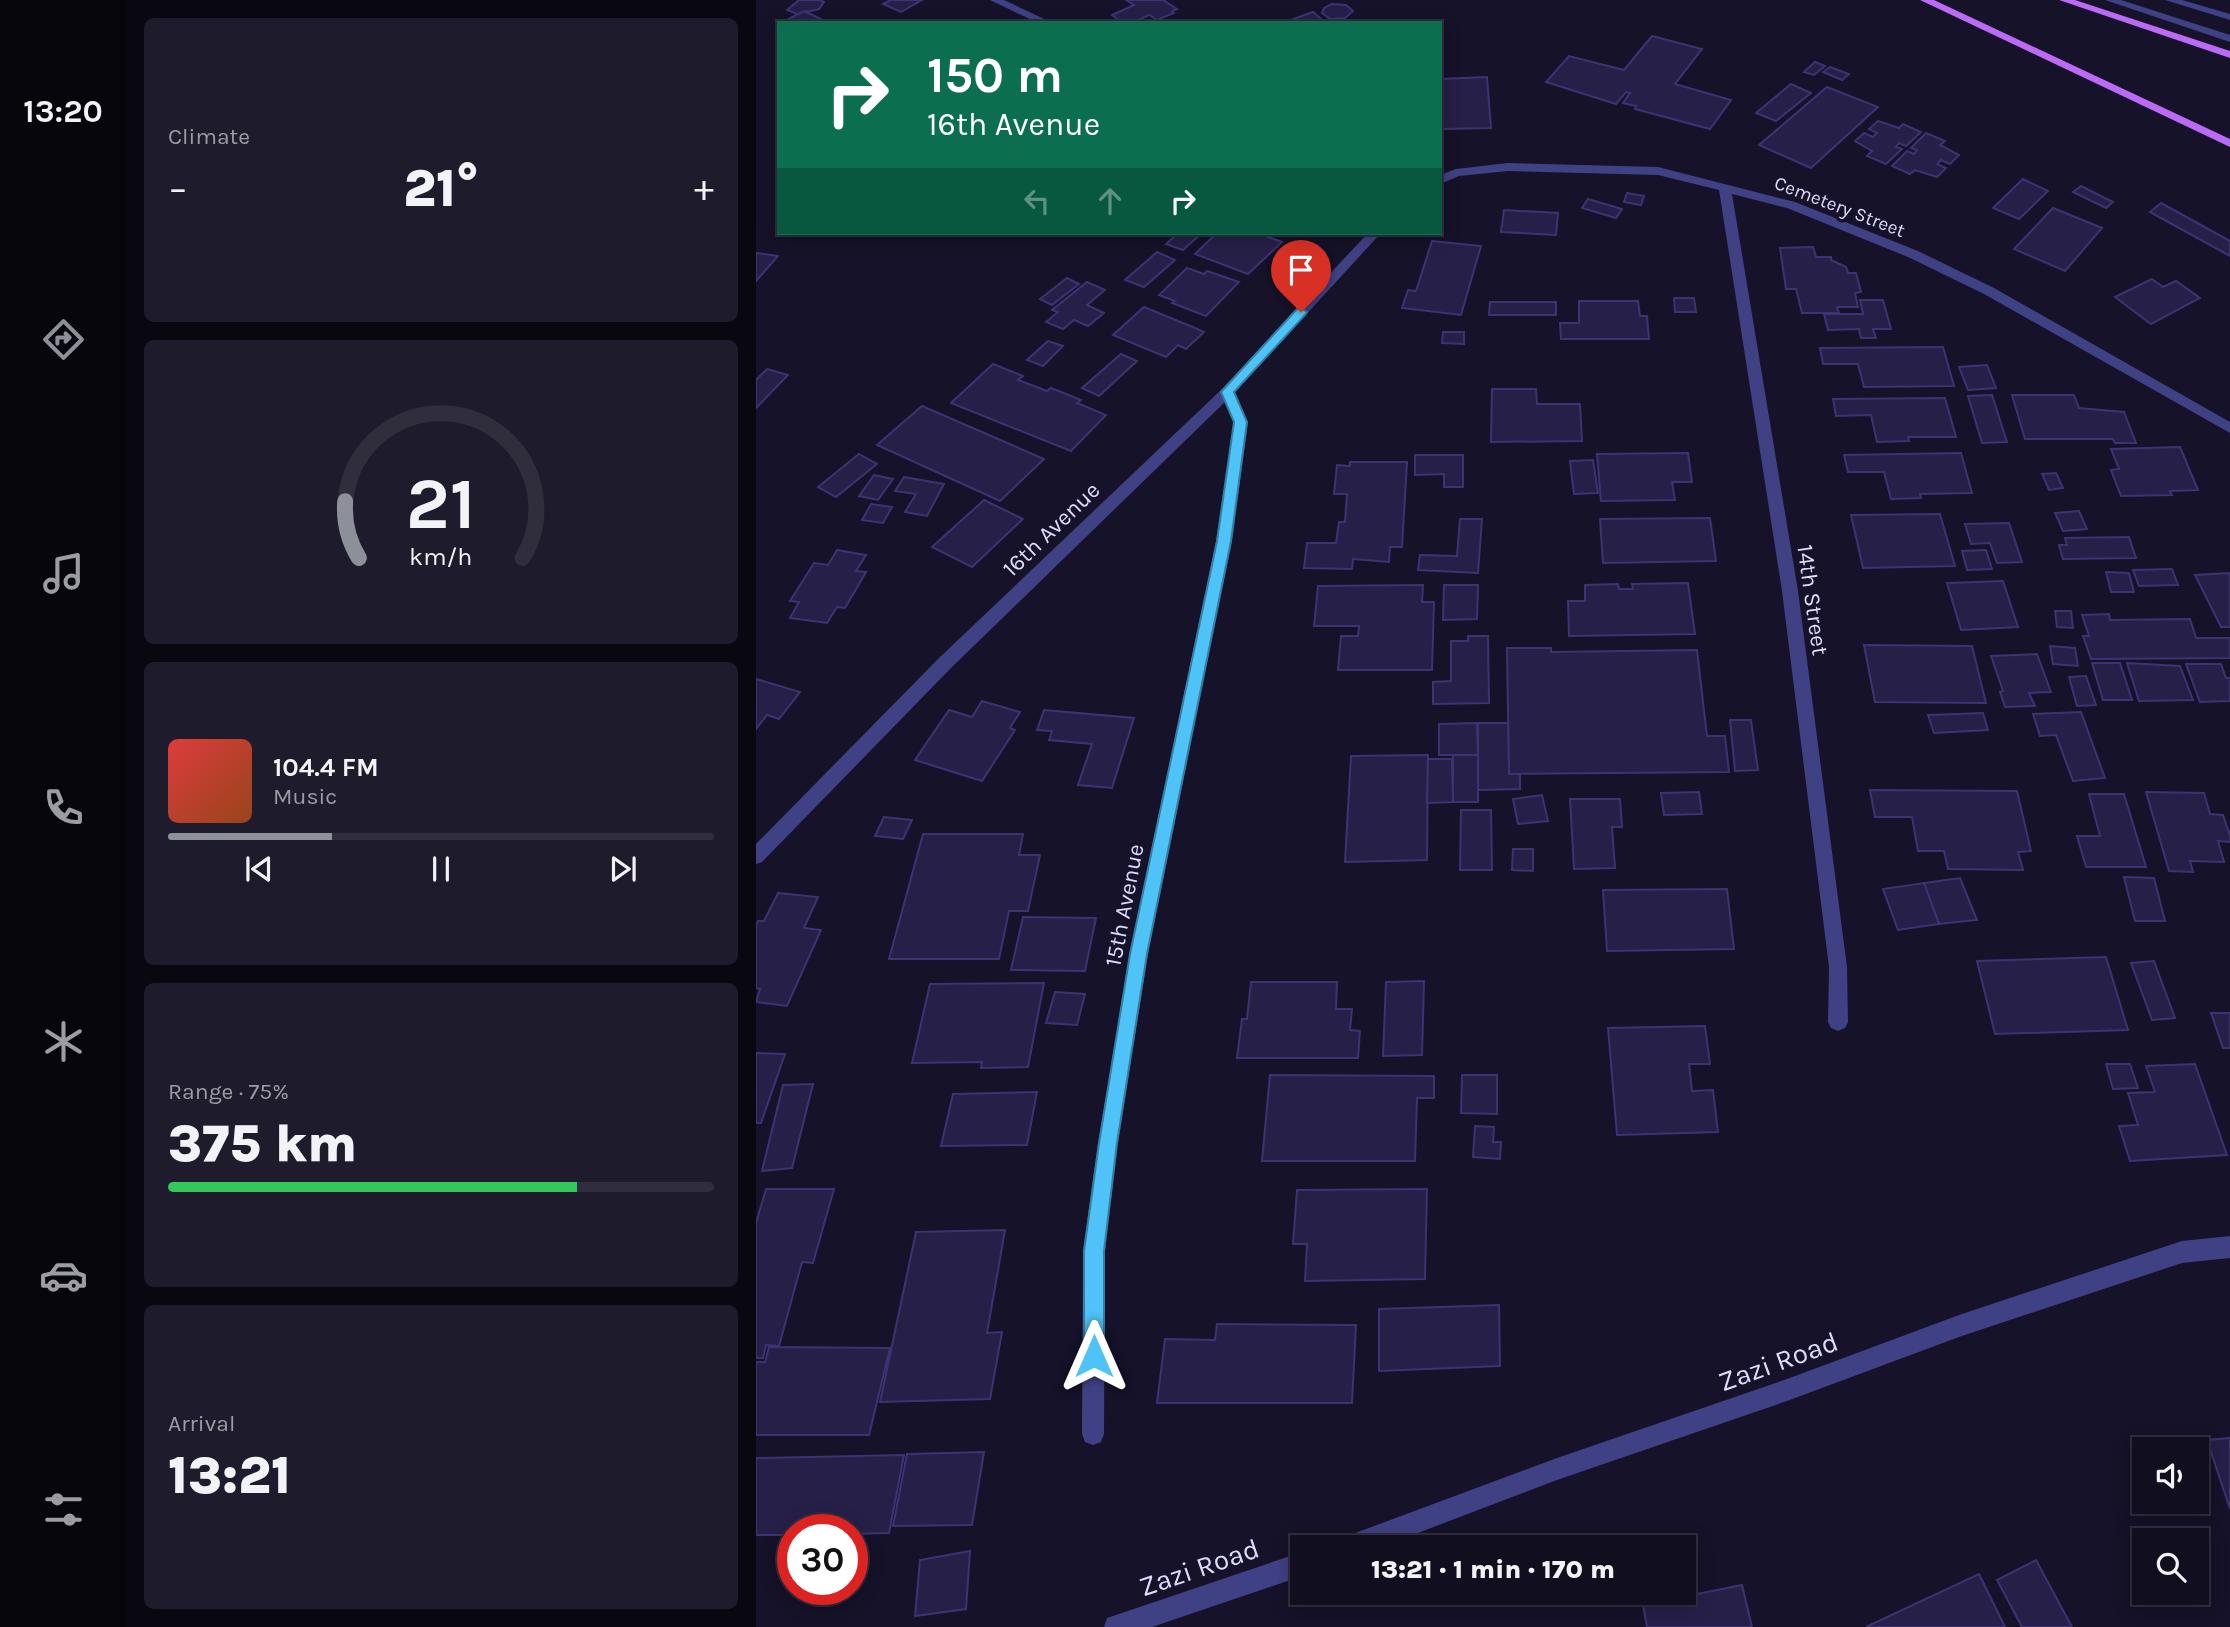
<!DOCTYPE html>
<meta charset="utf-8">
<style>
:root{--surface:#100e1f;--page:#1e1c2c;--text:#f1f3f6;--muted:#9c9ca4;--line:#302e3d;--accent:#8c9099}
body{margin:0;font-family:Karla,sans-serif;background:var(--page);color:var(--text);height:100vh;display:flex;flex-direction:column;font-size:26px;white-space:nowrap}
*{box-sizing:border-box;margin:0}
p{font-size:23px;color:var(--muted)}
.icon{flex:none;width:38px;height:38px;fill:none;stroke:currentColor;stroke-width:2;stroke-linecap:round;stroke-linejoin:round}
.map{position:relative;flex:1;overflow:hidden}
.drawer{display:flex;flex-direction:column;gap:18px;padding:18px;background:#090811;width:630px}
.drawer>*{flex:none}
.guide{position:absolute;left:21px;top:21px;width:665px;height:214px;border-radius:0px;box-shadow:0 4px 18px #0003,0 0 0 2px var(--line);background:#0b6e4f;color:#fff;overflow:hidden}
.fabs{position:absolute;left:1376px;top:1437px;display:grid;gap:14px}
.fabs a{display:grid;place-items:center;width:77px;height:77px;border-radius:0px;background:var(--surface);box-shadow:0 4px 18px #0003,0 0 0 2px var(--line);font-size:35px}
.speed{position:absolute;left:21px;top:1514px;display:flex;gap:14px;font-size:35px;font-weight:700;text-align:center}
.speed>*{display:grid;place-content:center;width:91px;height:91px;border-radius:50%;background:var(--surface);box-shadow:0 4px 18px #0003,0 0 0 2px var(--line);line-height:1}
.speed .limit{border:10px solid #d22;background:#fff;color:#111}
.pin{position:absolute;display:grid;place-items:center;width:60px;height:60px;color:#fff;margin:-72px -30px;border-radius:50% 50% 50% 0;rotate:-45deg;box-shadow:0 0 7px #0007}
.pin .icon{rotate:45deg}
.me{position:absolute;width:77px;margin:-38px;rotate:0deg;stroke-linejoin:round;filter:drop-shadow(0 0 5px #0008)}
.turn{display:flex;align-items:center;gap:24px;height:147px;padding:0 35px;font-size:32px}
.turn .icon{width:91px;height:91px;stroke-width:2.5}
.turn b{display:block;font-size:49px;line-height:60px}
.lanes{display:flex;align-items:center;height:66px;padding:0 35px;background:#0003;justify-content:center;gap:35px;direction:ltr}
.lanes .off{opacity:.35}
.big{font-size:52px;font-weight:800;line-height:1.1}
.drawer .card{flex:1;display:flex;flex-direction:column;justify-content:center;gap:10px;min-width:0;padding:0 24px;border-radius:10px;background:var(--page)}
.drawer .dial{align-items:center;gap:0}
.dial svg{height:182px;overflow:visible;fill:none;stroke:var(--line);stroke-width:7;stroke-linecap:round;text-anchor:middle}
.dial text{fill:var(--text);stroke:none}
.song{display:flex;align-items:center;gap:21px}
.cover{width:84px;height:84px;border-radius:10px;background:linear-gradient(135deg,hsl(0 70% 55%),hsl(20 70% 35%))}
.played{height:7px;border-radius:4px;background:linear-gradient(90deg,var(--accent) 30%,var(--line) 30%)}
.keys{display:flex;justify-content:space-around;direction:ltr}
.heat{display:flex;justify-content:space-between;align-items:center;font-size:38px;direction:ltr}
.charge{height:10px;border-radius:5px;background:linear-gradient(90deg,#34c759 75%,var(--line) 0)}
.trip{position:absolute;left:534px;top:1535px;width:406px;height:70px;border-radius:0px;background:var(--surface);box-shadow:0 4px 18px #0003,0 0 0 2px var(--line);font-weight:800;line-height:70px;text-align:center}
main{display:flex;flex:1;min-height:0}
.menu{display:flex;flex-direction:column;width:126px;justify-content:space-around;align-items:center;background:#06060c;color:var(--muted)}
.menu .icon{width:49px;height:49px}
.menu .active{color:var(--accent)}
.menu b{font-size:32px;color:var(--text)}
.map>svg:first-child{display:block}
.building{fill:#261f48;stroke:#3d3373;stroke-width:2}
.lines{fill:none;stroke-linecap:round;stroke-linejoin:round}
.minor{fill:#404084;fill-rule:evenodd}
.major{fill:#bb6af6;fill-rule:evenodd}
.route{fill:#4fc3f7;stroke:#337fa1;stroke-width:2}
.labels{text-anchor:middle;stroke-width:7;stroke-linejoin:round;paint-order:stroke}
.far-street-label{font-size:19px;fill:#dedcfd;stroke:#151229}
.street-label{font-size:23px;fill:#dedcfd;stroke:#151229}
.near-street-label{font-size:28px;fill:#dedcfd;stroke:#151229}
</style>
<main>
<nav class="menu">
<b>13:20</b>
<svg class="icon active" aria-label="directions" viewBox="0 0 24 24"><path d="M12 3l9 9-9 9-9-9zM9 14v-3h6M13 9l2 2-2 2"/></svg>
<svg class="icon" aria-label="music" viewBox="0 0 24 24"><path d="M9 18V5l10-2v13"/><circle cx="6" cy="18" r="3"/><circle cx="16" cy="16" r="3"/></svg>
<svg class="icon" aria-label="phone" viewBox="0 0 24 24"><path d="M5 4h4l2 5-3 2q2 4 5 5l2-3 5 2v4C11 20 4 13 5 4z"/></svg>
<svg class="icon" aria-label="climate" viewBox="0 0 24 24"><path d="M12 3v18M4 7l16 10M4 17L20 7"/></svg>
<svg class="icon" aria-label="car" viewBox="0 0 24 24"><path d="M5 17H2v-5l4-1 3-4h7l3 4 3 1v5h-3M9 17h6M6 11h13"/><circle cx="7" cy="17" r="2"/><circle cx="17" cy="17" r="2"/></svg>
<svg class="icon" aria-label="filters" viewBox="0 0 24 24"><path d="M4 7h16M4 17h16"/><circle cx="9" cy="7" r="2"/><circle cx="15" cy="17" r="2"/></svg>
</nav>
<section class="drawer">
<div class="card"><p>Climate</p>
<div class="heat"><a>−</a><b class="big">21°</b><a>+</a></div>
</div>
<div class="card dial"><svg viewBox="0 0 100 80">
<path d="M14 69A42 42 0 1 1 86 69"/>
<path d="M14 69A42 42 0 0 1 8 44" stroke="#8c9099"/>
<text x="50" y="56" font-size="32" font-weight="700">21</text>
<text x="50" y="72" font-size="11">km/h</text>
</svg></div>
<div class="card">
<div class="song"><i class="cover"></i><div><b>104.4 FM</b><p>Music</p></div></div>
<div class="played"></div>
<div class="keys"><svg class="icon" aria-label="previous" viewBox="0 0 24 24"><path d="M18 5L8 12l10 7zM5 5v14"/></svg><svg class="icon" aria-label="pause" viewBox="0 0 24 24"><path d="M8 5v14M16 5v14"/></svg><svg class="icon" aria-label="next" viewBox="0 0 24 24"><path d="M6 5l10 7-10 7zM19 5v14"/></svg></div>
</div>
<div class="card"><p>Range · 75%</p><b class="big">375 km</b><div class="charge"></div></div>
<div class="card"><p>Arrival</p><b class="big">13:21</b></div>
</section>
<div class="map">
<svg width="1474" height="1627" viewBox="0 0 1474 1627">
<rect width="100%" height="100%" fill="#151229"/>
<g class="building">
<polygon points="43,0 64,0 68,2 63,9 41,14 31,10"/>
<polygon points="135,0 166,0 145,12 127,4"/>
<polygon points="370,0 407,0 421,9 416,11 418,13 401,20 393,15 376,23 367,23 356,15 378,5"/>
<polygon points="576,4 590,5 597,11 589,18 574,19 566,13 568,8"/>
<polygon points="48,11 65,19 58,23 25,23"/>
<polygon points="557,12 570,23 532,21"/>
<polygon points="896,36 946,49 919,84 975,100 954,129 879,109 880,106 867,103 874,93 870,92 860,104 790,82 813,56 868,70"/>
<polygon points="1059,62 1069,66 1058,75 1048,72"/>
<polygon points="1074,67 1093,74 1086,80 1067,72"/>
<polygon points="731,77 735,128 685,129 684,79"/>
<polygon points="1035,84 1055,93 1020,121 1000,113"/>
<polygon points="1071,87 1122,107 1055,168 1003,145"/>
<polygon points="1122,121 1143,128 1147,124 1165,132 1150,146 1143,143 1140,147 1146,149 1130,164 1111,156 1116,151 1099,141 1108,133 1117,137 1121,133 1113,129"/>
<polygon points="1170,133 1189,141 1184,145 1203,155 1194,164 1185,160 1181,164 1190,168 1181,177 1159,170 1154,174 1136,166 1151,151 1158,154 1161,150 1155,148"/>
<polygon points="1267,179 1292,191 1263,219 1237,208"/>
<polygon points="1325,186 1357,202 1350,208 1317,192"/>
<polygon points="871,193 888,196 885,205 868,202"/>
<polygon points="832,199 866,209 860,218 826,208"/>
<polygon points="1405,203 1474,241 1474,256 1394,212"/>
<polygon points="1297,208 1346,228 1309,271 1258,249"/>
<polygon points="748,210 802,213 800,235 745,232"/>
<polygon points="422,233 446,233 427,250 410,244"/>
<polygon points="461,233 501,233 526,242 492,274 439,254"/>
<polygon points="676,241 725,246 705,315 646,308 652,290 660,291"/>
<polygon points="1057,247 1060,257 1075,257 1075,260 1090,267 1092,273 1100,273 1105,292 1099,293 1102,307 1081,307 1083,313 1046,313 1040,289 1030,289 1024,248"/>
<polygon points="401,252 419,260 388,287 369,280"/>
<polygon points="0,253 22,256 0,281"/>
<polygon points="431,268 448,274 451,271 483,282 450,316 416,303 419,301 403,295"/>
<polygon points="311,278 323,284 296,305 284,299"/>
<polygon points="1396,279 1407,287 1420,281 1444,298 1395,324 1359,297"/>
<polygon points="331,282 349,290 331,305 348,313 332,326 318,320 307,329 290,322 302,312 296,310"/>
<polygon points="918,298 938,298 940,312 919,312"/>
<polygon points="1104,300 1127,300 1135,329 1117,329 1120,338 1105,338 1103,329 1072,330 1068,314 1107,314"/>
<polygon points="823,301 882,301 884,316 891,316 893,339 805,339 804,323 823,323"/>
<polygon points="734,302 800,302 800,315 733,315"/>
<polygon points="388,307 439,328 448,332 430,349 422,345 410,357 357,335"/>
<polygon points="687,332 708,332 708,344 686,343"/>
<polygon points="292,341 307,346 287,366 271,360"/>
<polygon points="1187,347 1198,386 1108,387 1102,364 1067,364 1064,348"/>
<polygon points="365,354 381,361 343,396 326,388"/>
<polygon points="237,364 267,376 262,380 291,391 295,388 325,400 321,403 350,415 315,451 195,403"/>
<polygon points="1231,365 1240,388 1212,390 1203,367"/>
<polygon points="11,369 32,375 0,408 0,380"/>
<polygon points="736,389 780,389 781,404 824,404 826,441 735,442"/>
<polygon points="1236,395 1251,442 1226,443 1212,396"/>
<polygon points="1256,395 1318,395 1323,408 1368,412 1380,443 1359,443 1357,439 1269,439"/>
<polygon points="1189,398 1200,437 1152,437 1153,441 1121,442 1115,415 1080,416 1077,399"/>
<polygon points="166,406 288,459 244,501 121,445"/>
<polygon points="1424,447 1442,490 1414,491 1416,495 1365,496 1355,470 1363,469 1355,449"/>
<polygon points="932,453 936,482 916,482 919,500 845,501 841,454"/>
<polygon points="1205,453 1216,493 1164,494 1165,498 1135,499 1128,472 1092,472 1088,455"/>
<polygon points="103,454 121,464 80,497 62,487"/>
<polygon points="659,455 707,455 707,487 688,487 688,474 659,475"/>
<polygon points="837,460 842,493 818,494 814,461"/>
<polygon points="594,462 651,462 646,547 634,547 633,562 597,559 596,569 548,568 551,543 580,543 583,522 589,522 591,494 578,494 581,465 594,466"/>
<polygon points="1300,473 1307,488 1293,490 1286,474"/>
<polygon points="118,475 137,479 122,500 103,496"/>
<polygon points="148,477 188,484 171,516 149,512 160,494 139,491"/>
<polygon points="228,500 267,519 216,567 176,547"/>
<polygon points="115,504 136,507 127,523 106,520"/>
<polygon points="1323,511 1331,529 1307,531 1299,513"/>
<polygon points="1184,514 1199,566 1107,568 1095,515"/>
<polygon points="954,518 960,561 847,563 844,519"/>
<polygon points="704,519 726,519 722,573 662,570 664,555 701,556"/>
<polygon points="1253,523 1266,562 1241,563 1234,543 1215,544 1209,524"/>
<polygon points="1373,537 1380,558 1307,559 1303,545 1311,545 1309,538"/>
<polygon points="81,550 110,555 100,571 110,572 89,608 81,607 71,623 34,618 43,602 34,601 58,563 72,565"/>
<polygon points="1230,550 1236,569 1211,570 1206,551"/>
<polygon points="1416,569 1422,585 1383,586 1377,570"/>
<polygon points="1350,572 1373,573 1378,592 1355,592"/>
<polygon points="1474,573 1474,627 1465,627 1439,575"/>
<polygon points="1247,581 1262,627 1205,630 1191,583"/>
<polygon points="932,583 939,634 813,636 812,601 829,601 829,585 862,584 863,589 877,589 876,584"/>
<polygon points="667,585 666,602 678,602 676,670 582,670 585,636 602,636 603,626 558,626 562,586"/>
<polygon points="688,585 722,585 721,619 687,620"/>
<polygon points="1299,611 1315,611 1317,628 1301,627"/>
<polygon points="1353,614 1354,620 1434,619 1440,638 1474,638 1474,658 1335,659 1327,636 1333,636 1326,615"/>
<polygon points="712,636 732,636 733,703 677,704 677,682 695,681 695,641 712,641"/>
<polygon points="1108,645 1216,646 1230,703 1119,702"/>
<polygon points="1294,646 1319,648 1322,666 1297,664"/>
<polygon points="751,648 795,648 795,652 941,650 951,736 969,736 973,772 753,774"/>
<polygon points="1281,654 1295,692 1273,693 1279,706 1249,707 1244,692 1247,691 1235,656"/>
<polygon points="1336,663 1364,663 1376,700 1347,700"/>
<polygon points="1371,663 1424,666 1437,700 1383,701"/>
<polygon points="1430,664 1465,664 1470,678 1474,678 1474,701 1444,702"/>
<polygon points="1330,676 1340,705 1321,706 1313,677"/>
<polygon points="0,679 44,692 23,719 11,715 0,729"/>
<polygon points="226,701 264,712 254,728 259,730 226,781 159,760 193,710 216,717"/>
<polygon points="288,710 378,718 356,788 322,785 336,744 293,740 296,731 281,730"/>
<polygon points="1325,712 1349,778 1317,781 1300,735 1284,736 1277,714"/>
<polygon points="1227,713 1232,730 1178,733 1172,715"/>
<polygon points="974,720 995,720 1002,770 979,771"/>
<polygon points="721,723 722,755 683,755 683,724"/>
<polygon points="722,723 752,723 753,774 764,774 764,789 722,790"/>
<polygon points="672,755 671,860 589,862 595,756"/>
<rect x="697" y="755" width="25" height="47"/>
<polygon points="672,759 696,759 697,802 671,803"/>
<polygon points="1114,790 1261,791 1275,851 1262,852 1267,870 1192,869 1188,851 1162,851 1156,817 1119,817"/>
<polygon points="943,792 946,814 908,815 905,793"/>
<polygon points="1390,792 1448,793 1454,814 1467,815 1474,836 1474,842 1462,841 1468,862 1434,861 1437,872 1413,871"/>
<polygon points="1333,794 1368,794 1390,867 1330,867 1321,836 1344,836"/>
<polygon points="786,795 792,821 762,824 757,799"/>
<polygon points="814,799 864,799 866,827 856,827 859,868 818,869"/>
<polygon points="705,810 735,810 736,870 704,870"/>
<polygon points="128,817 156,820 147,839 119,836"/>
<polygon points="167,834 267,834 263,855 284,855 272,911 253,911 243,959 133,959"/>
<polygon points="757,849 777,849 777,871 756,870"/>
<polygon points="1368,877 1398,878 1409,921 1379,921"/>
<polygon points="1204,878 1221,920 1183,924 1168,883"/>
<polygon points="1168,883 1183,924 1142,930 1127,889"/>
<polygon points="971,889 978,949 851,951 847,890"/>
<polygon points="22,893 62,897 48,928 65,930 31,1006 0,1002 4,989 0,988 0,925 2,921 8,921"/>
<polygon points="267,917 340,918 329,971 255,970"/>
<polygon points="1350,957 1372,1030 1239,1034 1221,961"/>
<polygon points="1398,961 1419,1018 1396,1020 1375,963"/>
<polygon points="668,981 666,1055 627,1056 630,982"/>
<polygon points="495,982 581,982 580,1009 596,1009 594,1030 604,1031 602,1058 481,1058 486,1019 491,1019"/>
<polygon points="288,983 272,1067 225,1068 226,1062 156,1063 174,984"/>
<polygon points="299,992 329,994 321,1025 290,1023"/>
<polygon points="1455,1013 1474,1013 1474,1048 1467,1048"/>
<polygon points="949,1026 954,1064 933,1064 936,1091 957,1090 962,1132 861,1135 852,1028"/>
<polygon points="0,1053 29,1054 5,1123 0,1123"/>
<polygon points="1350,1064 1374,1064 1382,1088 1357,1089"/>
<polygon points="1439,1064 1471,1155 1374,1161 1363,1126 1382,1125 1372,1093 1399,1092 1390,1066"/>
<polygon points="514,1075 678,1076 678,1098 661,1098 659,1161 506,1161"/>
<polygon points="706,1075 741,1075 741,1114 705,1113"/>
<polygon points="57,1084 36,1168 6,1171 27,1085"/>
<polygon points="281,1092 271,1145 185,1146 197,1094"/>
<polygon points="719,1126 738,1127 737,1142 745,1142 744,1159 717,1157"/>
<polygon points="10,1189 78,1189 57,1263 46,1262 23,1346 10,1345 7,1358 0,1358 0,1223"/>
<polygon points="671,1189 669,1279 549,1281 551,1244 537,1244 541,1190"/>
<polygon points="249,1230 231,1333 246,1332 234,1399 124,1402 160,1232"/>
<polygon points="743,1305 744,1366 623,1371 623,1309"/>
<polygon points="461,1324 600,1325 596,1403 401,1403 409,1339 459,1340"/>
<polygon points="13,1347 134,1348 113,1435 0,1435 0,1362 9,1362"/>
<polygon points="1474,1438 1474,1509 1451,1440"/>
<polygon points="228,1452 216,1525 137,1526 151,1454"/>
<polygon points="148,1455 133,1533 96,1534 96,1530 37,1530 37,1535 0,1535 0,1458"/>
<polygon points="214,1551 210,1609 159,1616 164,1560"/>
<polygon points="1280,1560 1316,1627 1266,1627 1241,1580"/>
<polygon points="1223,1574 1249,1627 1110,1627"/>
<polygon points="986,1585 996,1627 891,1627 887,1605"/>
</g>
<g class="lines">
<g class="minor">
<polygon points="234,0 248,0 297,23 282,23"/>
<polygon points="1349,0 1365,0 1474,35 1474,42"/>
<polygon points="1409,0 1426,0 1474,14 1474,20"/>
<polygon points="752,163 902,167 1039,202 1162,251 1238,288 1474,422 1474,433 1228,294 1152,257 1031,208 976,194 1042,591 1091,967 1092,1022 1089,1028 1082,1031 1075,1028 1072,1022 1073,967 1026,591 963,190 902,175 752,171 703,176 684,184 684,175 700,169"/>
<polygon points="612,233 625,233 478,393 492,422 476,541 392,954 362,1143 349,1251 348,1434 345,1442 337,1445 329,1442 326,1434 327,1251 342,1143 374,954 460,541 478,422 469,402 195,668 6,862 0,864 0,844 183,658 466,389"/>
<polygon points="1474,1236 1474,1258 1426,1263 1203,1337 1031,1401 801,1480 625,1547 582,1547 586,1539 594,1535 801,1458 1031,1379 1203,1315 1426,1241"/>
<polygon points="546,1552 546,1576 396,1627 348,1627 351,1618 360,1615"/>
</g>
<g class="major">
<polygon points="1164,0 1178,0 1474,139 1474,147"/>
<polygon points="1303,0 1319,0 1474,51 1474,58"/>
</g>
</g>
<polygon class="route" points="545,308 551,312 549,315 478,392 491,422 475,541 391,954 361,1143 348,1251 348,1356 345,1363 338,1366 331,1363 328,1356 328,1251 343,1143 374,954 461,541 478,422 465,392 541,309"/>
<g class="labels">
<g class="far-street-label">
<text transform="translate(1084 206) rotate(21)" y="7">Cemetery Street</text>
</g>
<g class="street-label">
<text transform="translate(295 529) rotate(-44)" y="8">16th Avenue</text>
<text transform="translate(1057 600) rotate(82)" y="8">14th Street</text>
<text transform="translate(368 905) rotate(-79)" y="8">15th Avenue</text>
</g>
<g class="near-street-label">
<text transform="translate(1022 1361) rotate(-20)" y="10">Zazi Road</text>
<text transform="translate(443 1567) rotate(-19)" y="10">Zazi Road</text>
</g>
</g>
</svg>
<div class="fabs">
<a><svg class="icon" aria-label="sound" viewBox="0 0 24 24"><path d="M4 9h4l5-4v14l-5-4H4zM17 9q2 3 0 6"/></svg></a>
<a><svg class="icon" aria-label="search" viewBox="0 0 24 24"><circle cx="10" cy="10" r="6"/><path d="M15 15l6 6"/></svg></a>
</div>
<div class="speed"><div class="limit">30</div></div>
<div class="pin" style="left:545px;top:312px;background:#d93025"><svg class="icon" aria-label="arrive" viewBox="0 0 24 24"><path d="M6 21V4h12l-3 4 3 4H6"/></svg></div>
<svg class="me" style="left:338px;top:1356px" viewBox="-20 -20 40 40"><path d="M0-17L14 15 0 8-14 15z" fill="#4fc3f7" stroke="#fff" stroke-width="4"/></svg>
<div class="trip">13:21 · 1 min · 170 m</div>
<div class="guide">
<div class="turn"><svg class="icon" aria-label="right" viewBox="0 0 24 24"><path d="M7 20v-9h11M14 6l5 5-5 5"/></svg><div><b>150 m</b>16th Avenue</div></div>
<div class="lanes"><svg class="icon off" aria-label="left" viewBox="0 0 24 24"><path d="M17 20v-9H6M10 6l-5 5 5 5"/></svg><svg class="icon off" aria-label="ahead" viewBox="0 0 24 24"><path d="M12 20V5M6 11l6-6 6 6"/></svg><svg class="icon" aria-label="right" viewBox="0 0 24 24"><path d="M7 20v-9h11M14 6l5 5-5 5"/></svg></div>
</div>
</div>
</main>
